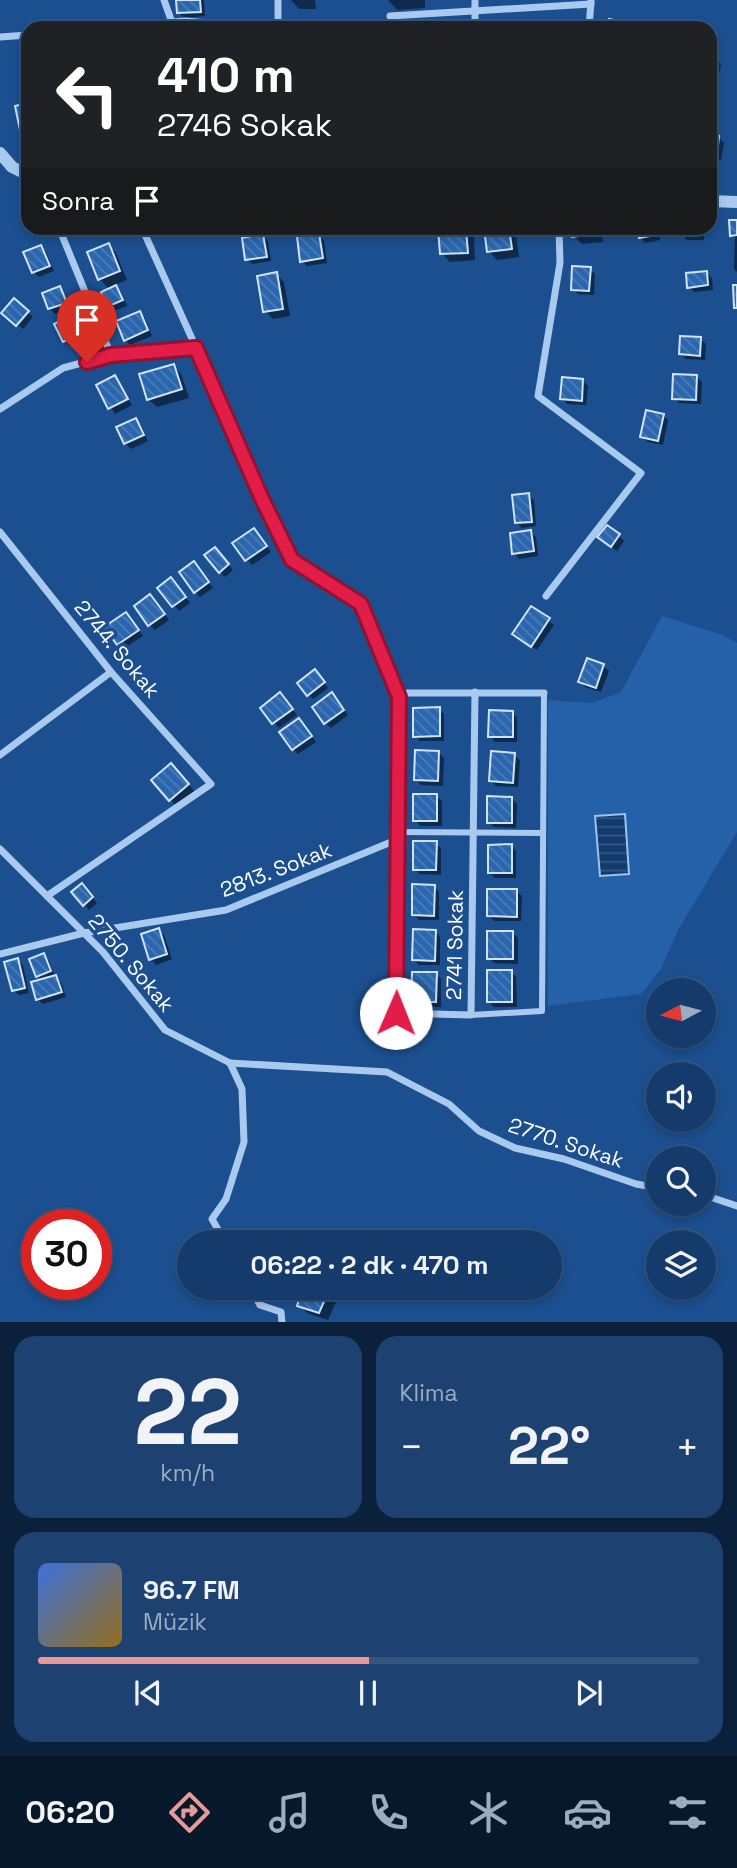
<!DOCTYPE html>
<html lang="tr">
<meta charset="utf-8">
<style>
:root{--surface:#143b6b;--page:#1d4271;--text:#f1f3f6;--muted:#9dadc1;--line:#33557e;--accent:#e69b98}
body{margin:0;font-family:"Space Grotesk",sans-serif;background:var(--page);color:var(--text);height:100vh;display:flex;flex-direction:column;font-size:26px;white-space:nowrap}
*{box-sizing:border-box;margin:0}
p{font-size:23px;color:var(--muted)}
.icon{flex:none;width:38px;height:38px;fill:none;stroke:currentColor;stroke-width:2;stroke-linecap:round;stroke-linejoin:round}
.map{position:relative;height:1322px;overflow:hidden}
.panel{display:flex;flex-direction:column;gap:14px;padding:14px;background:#0b203b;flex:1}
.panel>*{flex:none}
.guide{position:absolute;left:21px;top:21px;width:696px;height:214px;border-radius:21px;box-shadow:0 4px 10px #0003,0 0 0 2px var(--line);background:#202124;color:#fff;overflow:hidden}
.needle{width:46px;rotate:263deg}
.controls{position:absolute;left:646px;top:978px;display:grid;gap:14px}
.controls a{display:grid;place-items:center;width:70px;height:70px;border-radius:50%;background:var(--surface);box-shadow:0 4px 10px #0003,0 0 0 2px var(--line);font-size:35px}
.speed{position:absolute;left:21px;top:1209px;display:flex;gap:14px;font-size:35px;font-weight:700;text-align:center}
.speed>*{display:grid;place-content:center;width:91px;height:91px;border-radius:50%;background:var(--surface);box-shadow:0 4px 10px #0003,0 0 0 2px var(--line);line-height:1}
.speed .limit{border:10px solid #d22;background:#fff;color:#111}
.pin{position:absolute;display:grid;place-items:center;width:60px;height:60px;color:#fff;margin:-72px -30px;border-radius:50% 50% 50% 0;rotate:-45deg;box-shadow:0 0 7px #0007}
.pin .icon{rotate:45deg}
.me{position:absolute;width:77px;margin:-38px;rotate:1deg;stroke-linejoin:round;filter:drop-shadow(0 0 5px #0008)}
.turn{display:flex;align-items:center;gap:24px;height:147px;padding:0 21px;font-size:32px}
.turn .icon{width:91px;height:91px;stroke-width:2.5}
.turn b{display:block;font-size:49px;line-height:60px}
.then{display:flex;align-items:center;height:66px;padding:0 21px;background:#0003;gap:14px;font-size:26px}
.big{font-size:52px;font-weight:600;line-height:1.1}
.panel .tile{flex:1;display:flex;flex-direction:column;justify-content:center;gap:10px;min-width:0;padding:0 24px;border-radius:21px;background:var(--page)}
.panel .dial{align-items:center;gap:0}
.dial b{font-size:91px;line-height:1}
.song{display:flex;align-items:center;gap:21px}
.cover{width:84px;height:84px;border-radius:10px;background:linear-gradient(135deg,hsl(220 70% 55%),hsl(40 70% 35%))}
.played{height:7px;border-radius:4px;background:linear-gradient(90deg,var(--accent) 50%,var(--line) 50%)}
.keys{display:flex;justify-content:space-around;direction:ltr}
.heat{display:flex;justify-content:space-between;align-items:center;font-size:38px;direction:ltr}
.panel .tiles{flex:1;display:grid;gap:14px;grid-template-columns:1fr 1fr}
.tile:last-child{grid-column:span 2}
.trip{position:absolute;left:177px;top:1230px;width:385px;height:70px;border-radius:35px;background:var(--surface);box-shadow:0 4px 10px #0003,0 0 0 2px var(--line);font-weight:600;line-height:70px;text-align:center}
.tab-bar{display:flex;height:112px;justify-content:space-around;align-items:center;background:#08182b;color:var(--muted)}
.tab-bar .icon{width:49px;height:49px}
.tab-bar .current{color:var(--accent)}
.tab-bar b{font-size:32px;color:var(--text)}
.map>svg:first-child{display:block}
.green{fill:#2461a8}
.water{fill:url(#water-rules);stroke:#9cc4f0;stroke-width:2}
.shadow{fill:#0007}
.building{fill:url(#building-back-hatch);stroke:#cfe3fa;stroke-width:2}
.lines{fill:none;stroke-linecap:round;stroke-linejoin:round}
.pedestrian{stroke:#a9c9ee;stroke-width:6}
.minor{stroke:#a9c9ee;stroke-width:7}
.tertiary{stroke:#a9c9ee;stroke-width:12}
.route-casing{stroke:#92132f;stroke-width:18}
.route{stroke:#e11d48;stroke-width:12}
.labels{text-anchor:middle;stroke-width:7;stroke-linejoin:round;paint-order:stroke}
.street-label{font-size:21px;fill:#fff;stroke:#1b4f8f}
</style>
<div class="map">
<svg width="737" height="1322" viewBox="0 0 737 1322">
<defs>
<pattern id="water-rules" width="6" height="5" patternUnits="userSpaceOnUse" patternTransform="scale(1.75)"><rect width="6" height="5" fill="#123a6d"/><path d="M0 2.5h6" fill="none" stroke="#365883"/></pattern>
<pattern id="building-back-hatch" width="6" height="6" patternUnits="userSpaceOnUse" patternTransform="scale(1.75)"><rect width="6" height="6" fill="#2a66ad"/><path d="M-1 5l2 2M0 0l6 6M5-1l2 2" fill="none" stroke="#4a7db9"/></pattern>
</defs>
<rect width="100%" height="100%" fill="#1b4f8f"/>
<polygon class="green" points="662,616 723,635 737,643 737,832 678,930 661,969 641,994 548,1006 548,700 592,703 621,692"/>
<polygon class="water" points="625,814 629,874 600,876 595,816"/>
<g class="shadow">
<polygon points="178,0 204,0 205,16 184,18 179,13"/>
<polygon points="291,0 315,0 316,9 299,9"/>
<polygon points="388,0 425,0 425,8 397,10"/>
<polygon points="710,58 716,59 721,64 719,74 710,72"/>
<polygon points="710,137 719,138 724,143 721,160 710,158"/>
<polygon points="737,221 737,272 734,269 735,238 732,235"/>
<polygon points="466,228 474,236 475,260 450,262 442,253"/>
<polygon points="486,228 515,228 519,257 497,260 489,251"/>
<polygon points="572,228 601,228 603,242 582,244 573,236"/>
<polygon points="639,228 658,228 660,240 645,243 640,237"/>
<polygon points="681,228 704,228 704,240 687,240 682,235"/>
<polygon points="318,235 324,240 327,263 307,266 302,261"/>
<polygon points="263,236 268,241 271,261 252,264 247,259"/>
<polygon points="108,245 116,253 127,280 114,285 121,292 127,306 113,311 108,306 110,290 100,279 89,253"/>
<polygon points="41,247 46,252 54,271 39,277 33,272"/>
<polygon points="590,269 595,274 594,295 578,294 573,289"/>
<polygon points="706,272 712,278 713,290 694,292 689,287"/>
<polygon points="276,274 284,282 290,316 273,319 265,311"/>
<polygon points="60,288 65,294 71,308 55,314 49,308"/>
<polygon points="27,312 33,317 23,329 6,315"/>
<polygon points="140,313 145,318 152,336 130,345 125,340"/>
<polygon points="72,317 85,338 70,346 65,341"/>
<polygon points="700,339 706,344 705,360 686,359 681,354"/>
<polygon points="173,366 181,374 189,398 157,407 148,399"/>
<polygon points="115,377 132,405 115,414 98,386"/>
<polygon points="697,377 702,382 701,404 679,403 674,398"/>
<polygon points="582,380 588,386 586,405 567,404 562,398"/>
<polygon points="663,415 668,420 663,445 648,442 642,437"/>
<polygon points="136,420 141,425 148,441 131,449 125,443 118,427"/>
<polygon points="528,495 534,500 536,526 522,528 516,522"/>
<polygon points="531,532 536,537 538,556 519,559 514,553"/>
<polygon points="259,535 271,552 252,565 235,544"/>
<polygon points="619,536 624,541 617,551 605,542"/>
<polygon points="220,554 233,570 225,577 220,572"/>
<polygon points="199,568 213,588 200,597 195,592"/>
<polygon points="176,584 190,603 179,611 160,588"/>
<polygon points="155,601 169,620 155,630 150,625"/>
<polygon points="531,608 554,625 537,650 520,639"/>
<polygon points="131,619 143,636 123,649 118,644"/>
<polygon points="603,666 609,671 601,692 585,687 580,682"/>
<polygon points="319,676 328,688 313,699 308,694"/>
<polygon points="285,700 297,715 279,728 262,708"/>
<polygon points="337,700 348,715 331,728 326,723"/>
<polygon points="439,709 444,714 444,741 420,741 415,736"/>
<polygon points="512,712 517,718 517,742 495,742 490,736"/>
<polygon points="299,720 316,742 298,754 293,749"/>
<polygon points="438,752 444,758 443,786 421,785 416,780"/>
<polygon points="514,755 520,760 518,787 496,786 491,781"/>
<polygon points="179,773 196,793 178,808 153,780"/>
<polygon points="436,796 442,801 442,826 420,826 415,820"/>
<polygon points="512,799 517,804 516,828 494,827 489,822"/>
<polygon points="436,843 441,848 441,875 420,874 414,869"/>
<polygon points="511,846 516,851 516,878 495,878 490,873"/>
<polygon points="434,887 439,892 439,920 419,920 413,914"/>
<polygon points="87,891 97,903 89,910 84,904"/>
<polygon points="516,891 522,896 521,921 494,921 489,915"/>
<polygon points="158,930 164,935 172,959 156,965 151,959"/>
<polygon points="435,931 440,937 440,965 419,965 413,959"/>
<polygon points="513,933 518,938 518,964 494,963 489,958"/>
<polygon points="44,956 49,961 55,977 61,982 66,997 43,1004 38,999 43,981 38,976"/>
<polygon points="18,960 23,965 29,993 19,995 13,990"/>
<polygon points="511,972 516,977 517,1007 494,1007 489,1002"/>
<polygon points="436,974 441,979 441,1007 418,1007 413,1001"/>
<polygon points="272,1288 330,1288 338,1297 328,1320 307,1313 299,1305 301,1297"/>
</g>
<g class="building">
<polygon points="176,0 200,0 201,12 177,13"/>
<polygon points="609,19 629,23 628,28 608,28"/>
<polygon points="28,103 28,128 20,130 15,106"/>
<polygon points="710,135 719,136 717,156 710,155"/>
<polygon points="729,220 737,220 737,235 730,236"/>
<polygon points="438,228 466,228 468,253 440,254"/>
<polygon points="484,228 509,228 512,249 487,252"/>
<polygon points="571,228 595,228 595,234 572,237"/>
<polygon points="637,228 655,228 656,235 639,238"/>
<rect x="680" y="228" width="19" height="7"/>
<polygon points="319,233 323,258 300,262 297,236"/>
<polygon points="263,234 267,257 245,260 242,238"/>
<polygon points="109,243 120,271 98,280 87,252"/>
<polygon points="41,245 50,266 32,273 23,252"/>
<polygon points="572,266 591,267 589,291 571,290"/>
<polygon points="707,271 708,285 687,288 686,273"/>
<polygon points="277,272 283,309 263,312 257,276"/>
<polygon points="116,285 123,300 107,307 101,292"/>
<polygon points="733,285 737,285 737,308 734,308"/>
<polygon points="60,286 67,303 48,309 42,293"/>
<polygon points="14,298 29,311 16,326 1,313"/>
<polygon points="140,311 148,330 124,341 116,321"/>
<polygon points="72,315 81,333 63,342 54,324"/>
<polygon points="680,336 701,337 700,356 679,354"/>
<polygon points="174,364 182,389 147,400 139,374"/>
<polygon points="673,374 697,375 696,400 672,399"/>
<polygon points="115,375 128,399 108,409 96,385"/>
<polygon points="562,377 583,379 582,401 560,399"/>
<polygon points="646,410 664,414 658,441 640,437"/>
<polygon points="136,418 144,435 124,444 116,427"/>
<polygon points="529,493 532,522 515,523 512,495"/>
<polygon points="607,525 620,534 611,547 597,537"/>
<polygon points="254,528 267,546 245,561 232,543"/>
<polygon points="531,530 534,551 512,554 510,533"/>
<polygon points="215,547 229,564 219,573 204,555"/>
<polygon points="194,561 209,582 194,593 179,572"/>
<polygon points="171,577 186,597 172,607 157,588"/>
<polygon points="150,594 165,614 148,626 134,606"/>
<polygon points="531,606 550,618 531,647 512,634"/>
<polygon points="126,612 139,630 117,645 104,627"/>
<polygon points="587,658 604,664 596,688 578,682"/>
<polygon points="315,669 325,682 307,696 297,683"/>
<polygon points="280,692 293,709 272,724 260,708"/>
<polygon points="332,692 344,710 324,724 312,707"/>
<polygon points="440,707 440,736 413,737 413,708"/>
<polygon points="489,710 513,711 513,737 488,737"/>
<polygon points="299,718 312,736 292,750 279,732"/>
<polygon points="415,750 439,751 438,781 414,780"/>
<polygon points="491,751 515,753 513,783 489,781"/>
<polygon points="171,763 189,784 169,801 151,780"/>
<rect x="413" y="794" width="24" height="27"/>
<polygon points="487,796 512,797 512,823 487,823"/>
<polygon points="413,841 437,841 436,870 413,870"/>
<polygon points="512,844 512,873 488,873 488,845"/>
<polygon points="82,883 93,897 83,906 71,892"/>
<polygon points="412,884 435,885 434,916 412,915"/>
<polygon points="487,889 517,889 517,917 487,916"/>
<polygon points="159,928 167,954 149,960 141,934"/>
<polygon points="413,929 436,930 435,961 412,960"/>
<rect x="487" y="931" width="26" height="28"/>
<polygon points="44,953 51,971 36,977 29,959"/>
<polygon points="18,958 25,988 12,991 4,962"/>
<rect x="487" y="970" width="25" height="32"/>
<polygon points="412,972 437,972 436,1002 411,1002"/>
<polygon points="56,975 62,992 36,1000 31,982"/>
<polygon points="285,1288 330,1288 319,1313 297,1306 301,1293"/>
</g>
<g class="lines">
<g class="pedestrian">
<polyline points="397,832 543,833"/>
<polyline points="471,1015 542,1011 544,693"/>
</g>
<g class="minor">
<polyline points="164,0 174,28"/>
<polyline points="278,0 278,28"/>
<polyline points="475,0 475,28"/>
<polyline points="390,16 591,4"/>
<polyline points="89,28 186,21 261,28"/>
<polyline points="589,28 591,1"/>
<polyline points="0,37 28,35"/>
<polyline points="59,228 111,355"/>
<polyline points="142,228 292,560 361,604 399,697 396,1013 471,1015 475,692"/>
<polyline points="0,409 63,368 111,355 196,347"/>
<polyline points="0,532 111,672 211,784 47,896"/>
<polyline points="546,596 641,473 538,396 560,263 559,228"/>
<polyline points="397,693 544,693"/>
<polyline points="0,755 111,672"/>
<polyline points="0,849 103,952 165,1030 230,1063 242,1089 244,1142 226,1199 212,1219 225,1242"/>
<polyline points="0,954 84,933 226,910 396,840"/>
<polyline points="230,1063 387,1072 449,1104 479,1131 515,1148 564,1159 636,1184 658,1188"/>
<polyline points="704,1195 737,1206"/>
<polyline points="251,1288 260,1305 281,1312 282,1322"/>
</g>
<g class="tertiary">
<polyline points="0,153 12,167 28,175"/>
<polyline points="710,201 737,202"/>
</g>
</g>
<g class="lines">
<g class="route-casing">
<polyline id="route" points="87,362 111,355 196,348 262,499 292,560 361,604 399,697 396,1013"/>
</g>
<use href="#route" class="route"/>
</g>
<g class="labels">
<g class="street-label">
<text transform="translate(117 649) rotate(50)" y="7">2744. Sokak</text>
<text transform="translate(276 870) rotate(-21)" y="7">2813. Sokak</text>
<text transform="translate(455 945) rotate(-89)" y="7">2741 Sokak</text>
<text transform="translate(131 963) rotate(50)" y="7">2750. Sokak</text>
<text transform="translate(566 1143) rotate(18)" y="7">2770. Sokak</text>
</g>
</g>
</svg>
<div class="controls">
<a><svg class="needle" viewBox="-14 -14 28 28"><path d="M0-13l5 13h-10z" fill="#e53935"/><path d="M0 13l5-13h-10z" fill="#9dadc1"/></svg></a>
<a><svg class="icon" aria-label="sound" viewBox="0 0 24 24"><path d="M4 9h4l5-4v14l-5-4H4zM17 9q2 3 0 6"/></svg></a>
<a><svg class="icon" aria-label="search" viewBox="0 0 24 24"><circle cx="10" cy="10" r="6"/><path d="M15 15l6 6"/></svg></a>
<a><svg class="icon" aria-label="layers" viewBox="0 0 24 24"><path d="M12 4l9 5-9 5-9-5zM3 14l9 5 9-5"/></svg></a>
</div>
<div class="speed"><div class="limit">30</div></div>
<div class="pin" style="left:87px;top:362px;background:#d93025"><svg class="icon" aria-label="arrive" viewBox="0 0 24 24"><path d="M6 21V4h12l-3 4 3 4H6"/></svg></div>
<svg class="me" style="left:396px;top:1013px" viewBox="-20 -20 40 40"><circle r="19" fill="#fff"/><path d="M0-13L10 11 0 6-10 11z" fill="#e11d48"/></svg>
<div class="trip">06:22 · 2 dk · 470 m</div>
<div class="guide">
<div class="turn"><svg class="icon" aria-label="left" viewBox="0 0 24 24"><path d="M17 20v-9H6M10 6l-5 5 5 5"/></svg><div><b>410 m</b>2746 Sokak</div></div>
<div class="then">Sonra<svg class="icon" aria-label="arrive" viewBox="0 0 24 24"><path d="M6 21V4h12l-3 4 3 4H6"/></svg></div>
</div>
</div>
<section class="panel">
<div class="tiles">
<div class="tile dial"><b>22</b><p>km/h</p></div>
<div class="tile"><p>Klima</p>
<div class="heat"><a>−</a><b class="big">22°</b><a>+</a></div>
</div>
<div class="tile">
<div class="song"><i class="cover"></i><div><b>96.7 FM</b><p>Müzik</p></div></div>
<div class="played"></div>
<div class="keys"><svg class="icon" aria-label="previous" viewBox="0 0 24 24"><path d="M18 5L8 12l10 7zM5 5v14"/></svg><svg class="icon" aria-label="pause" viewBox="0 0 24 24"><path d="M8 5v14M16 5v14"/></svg><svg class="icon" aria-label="next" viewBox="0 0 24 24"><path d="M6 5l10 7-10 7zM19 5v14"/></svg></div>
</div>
</div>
</section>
<nav class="tab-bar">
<b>06:20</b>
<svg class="icon current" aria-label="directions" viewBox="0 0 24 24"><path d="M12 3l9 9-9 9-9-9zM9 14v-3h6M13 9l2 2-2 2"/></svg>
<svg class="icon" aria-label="music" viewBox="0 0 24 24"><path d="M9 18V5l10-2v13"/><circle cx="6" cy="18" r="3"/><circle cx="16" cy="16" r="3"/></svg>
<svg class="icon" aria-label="phone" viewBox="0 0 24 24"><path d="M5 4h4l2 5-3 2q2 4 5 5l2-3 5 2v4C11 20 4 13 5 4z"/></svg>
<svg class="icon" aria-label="climate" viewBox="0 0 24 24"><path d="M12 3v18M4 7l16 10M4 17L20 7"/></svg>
<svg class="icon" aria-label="car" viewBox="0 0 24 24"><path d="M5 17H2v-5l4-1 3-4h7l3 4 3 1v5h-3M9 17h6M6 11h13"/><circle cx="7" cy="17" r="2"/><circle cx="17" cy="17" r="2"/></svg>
<svg class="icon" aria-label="filters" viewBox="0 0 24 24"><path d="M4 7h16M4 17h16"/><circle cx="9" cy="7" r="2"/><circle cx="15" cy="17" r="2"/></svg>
</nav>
